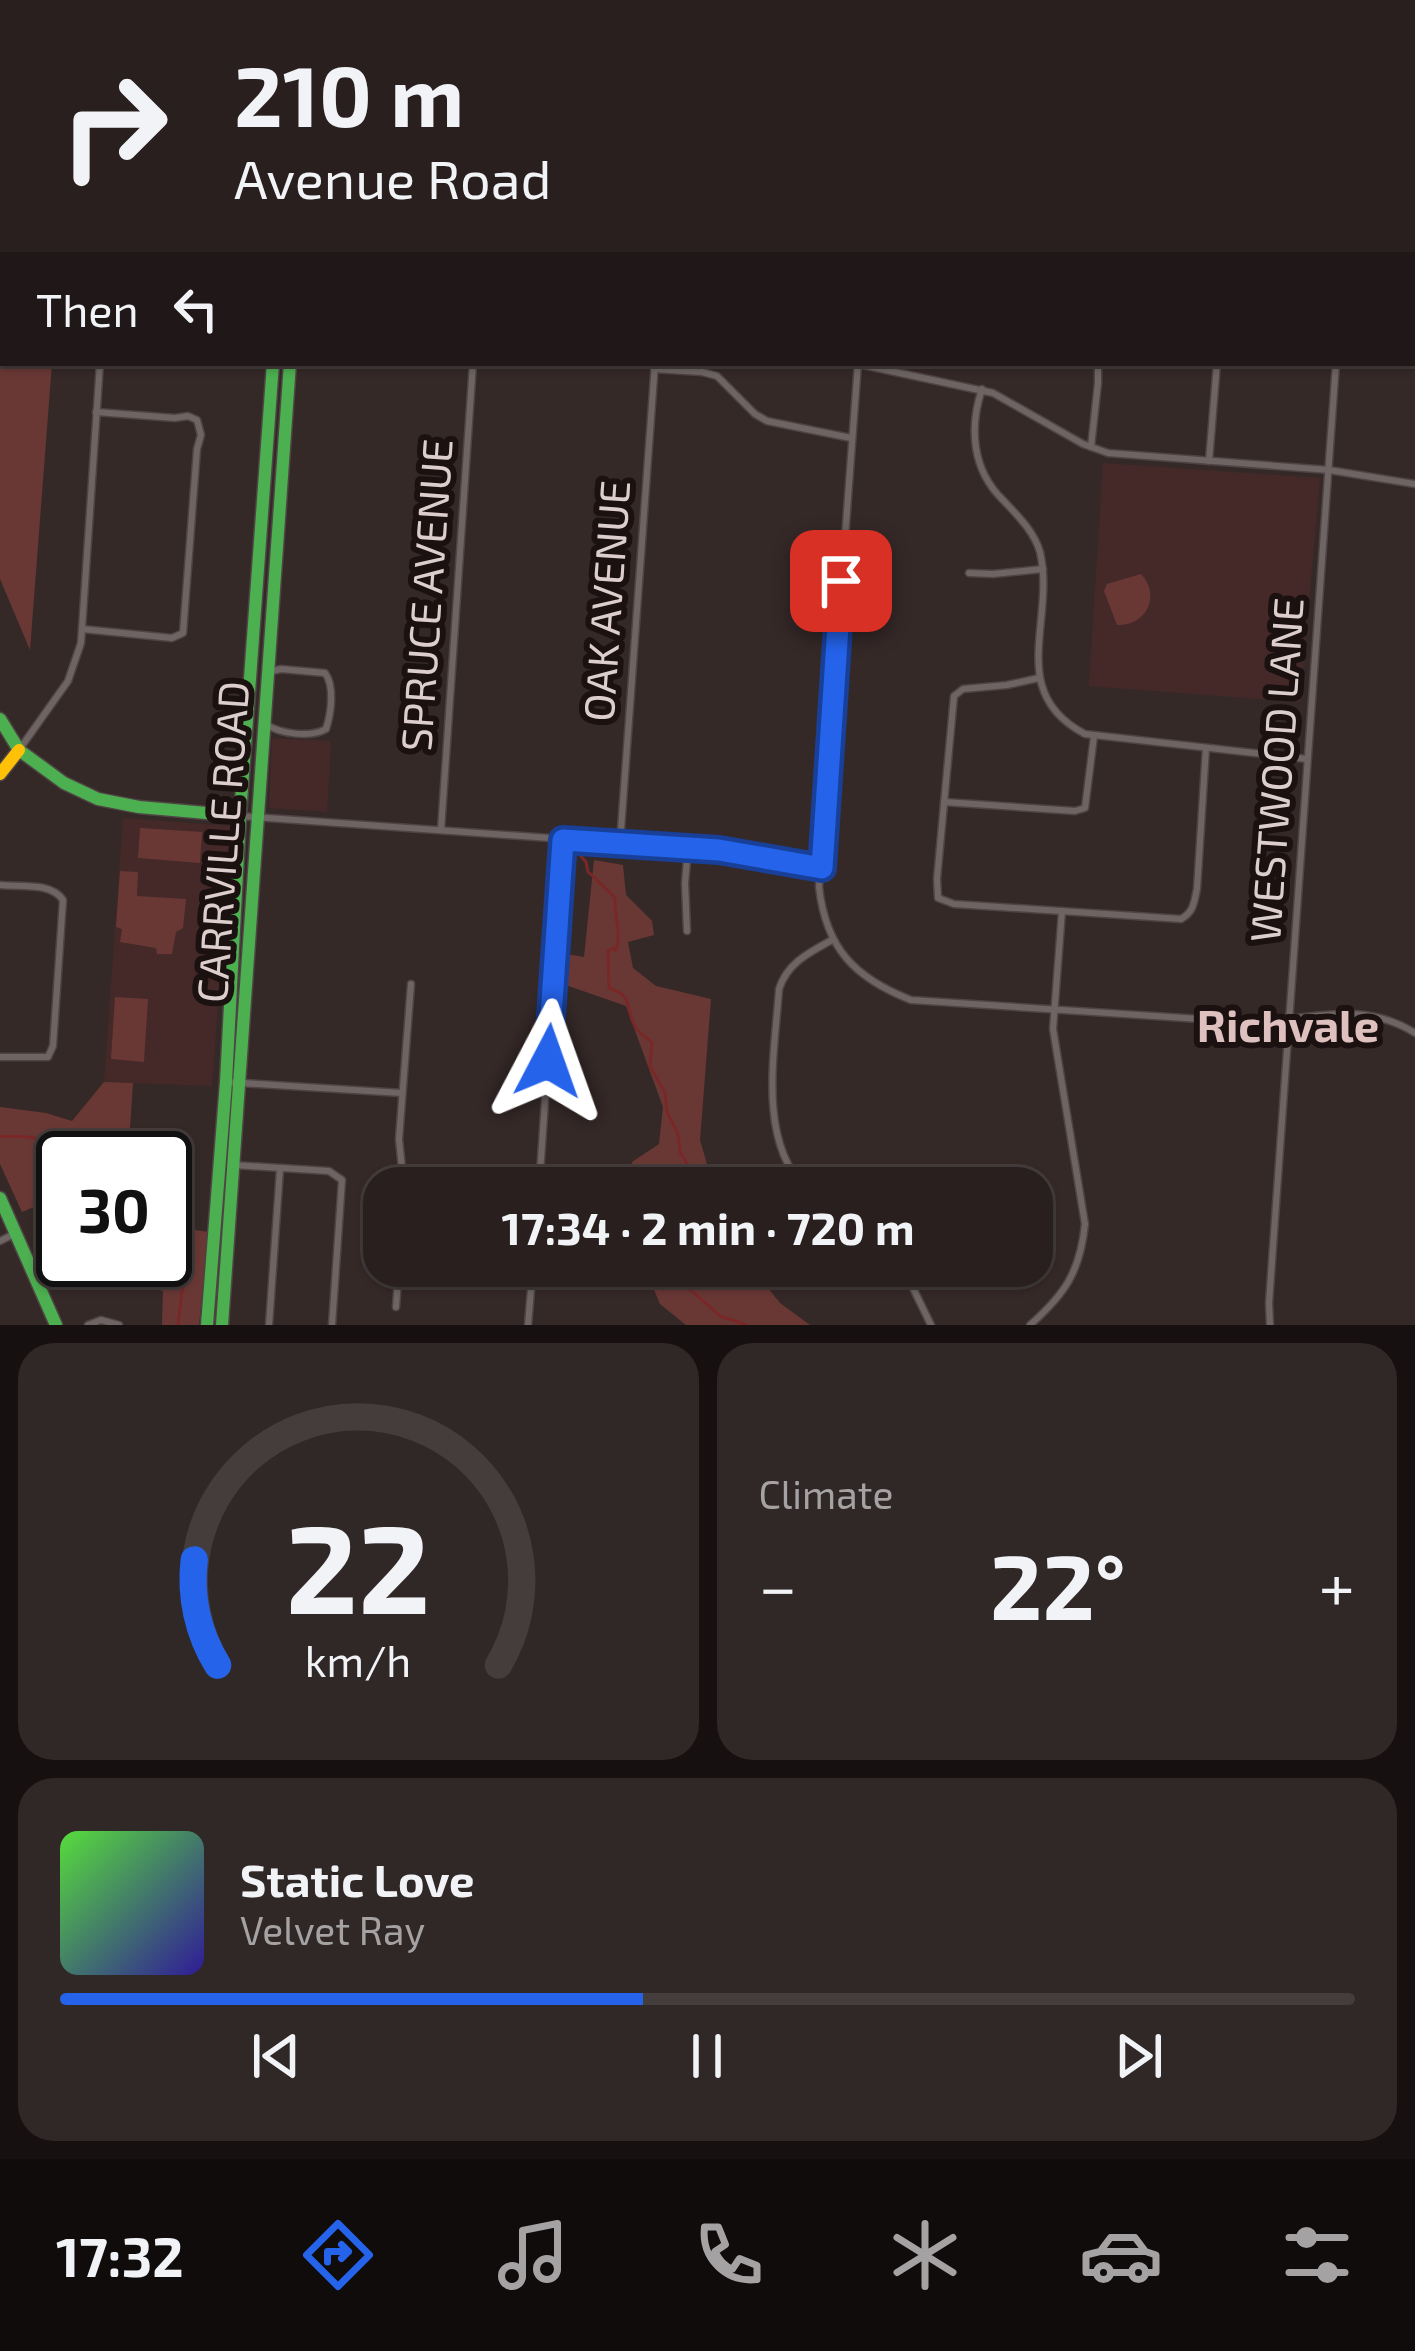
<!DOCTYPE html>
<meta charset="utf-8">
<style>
:root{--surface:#281f1e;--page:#302727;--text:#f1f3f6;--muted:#a5a2a4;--line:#443d3c;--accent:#2563eb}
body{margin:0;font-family:"Exo 2",sans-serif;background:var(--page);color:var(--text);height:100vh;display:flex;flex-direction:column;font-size:45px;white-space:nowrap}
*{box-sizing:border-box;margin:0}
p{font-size:39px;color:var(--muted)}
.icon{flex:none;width:66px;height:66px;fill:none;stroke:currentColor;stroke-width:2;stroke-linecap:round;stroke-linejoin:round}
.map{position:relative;height:1325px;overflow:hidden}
.side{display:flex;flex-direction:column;gap:18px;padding:18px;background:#161110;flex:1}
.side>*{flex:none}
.hud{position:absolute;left:0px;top:0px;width:1416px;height:366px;box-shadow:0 3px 9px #0004,0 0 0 3px var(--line);background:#281f1e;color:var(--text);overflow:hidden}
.speed{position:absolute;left:36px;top:1131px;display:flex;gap:24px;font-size:60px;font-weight:700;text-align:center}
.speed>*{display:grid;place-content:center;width:156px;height:156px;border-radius:50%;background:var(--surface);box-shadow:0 3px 9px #0004,0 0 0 3px var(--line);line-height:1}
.speed .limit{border:6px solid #111;border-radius:18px;background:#fff;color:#111}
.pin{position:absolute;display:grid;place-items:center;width:102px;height:102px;color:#fff;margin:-51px;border-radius:24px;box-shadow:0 6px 18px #0006}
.me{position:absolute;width:132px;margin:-66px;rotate:4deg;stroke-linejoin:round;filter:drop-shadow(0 0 9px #0008)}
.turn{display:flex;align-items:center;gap:42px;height:252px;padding:0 36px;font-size:54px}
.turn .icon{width:156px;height:156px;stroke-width:2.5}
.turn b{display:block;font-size:84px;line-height:102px}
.then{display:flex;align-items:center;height:114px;padding:0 36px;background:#0003;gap:24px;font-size:45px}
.big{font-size:90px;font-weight:700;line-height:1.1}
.side .card{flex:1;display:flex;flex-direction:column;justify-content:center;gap:18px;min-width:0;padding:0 42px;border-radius:36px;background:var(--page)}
.side .dial{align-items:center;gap:0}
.dial svg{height:312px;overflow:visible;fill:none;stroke:var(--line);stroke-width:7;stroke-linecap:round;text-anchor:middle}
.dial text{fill:var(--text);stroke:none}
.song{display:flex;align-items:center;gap:36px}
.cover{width:144px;height:144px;border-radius:18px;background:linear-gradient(135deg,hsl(110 70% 55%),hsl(250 70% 35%))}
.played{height:12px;border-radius:6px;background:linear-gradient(90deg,var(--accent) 45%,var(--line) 45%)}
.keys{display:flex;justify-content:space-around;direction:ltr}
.heat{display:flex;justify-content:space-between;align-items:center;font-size:66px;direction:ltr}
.side .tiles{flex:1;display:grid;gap:18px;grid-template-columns:1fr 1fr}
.card:last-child{grid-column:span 2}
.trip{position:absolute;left:363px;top:1167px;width:690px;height:120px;border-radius:36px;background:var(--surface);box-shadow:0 3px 9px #0004,0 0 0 3px var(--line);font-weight:700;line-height:120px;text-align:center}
.dock{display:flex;height:192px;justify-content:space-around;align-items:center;background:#100c0c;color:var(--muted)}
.dock .icon{width:84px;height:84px}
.dock .on{color:var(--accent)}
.dock b{font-size:54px;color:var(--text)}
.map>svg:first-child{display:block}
.built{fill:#442928}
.green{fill:#693835}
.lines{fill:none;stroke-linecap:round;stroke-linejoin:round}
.stream{stroke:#7a2728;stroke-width:3}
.street-casing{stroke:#4f4444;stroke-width:9}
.fast-casing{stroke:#4f4444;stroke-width:15}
.slow-casing{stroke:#4f4444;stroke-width:15}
.street{stroke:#6e6464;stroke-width:6}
.fast{stroke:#4caf50;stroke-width:12}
.slow{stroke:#ffc107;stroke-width:12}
.route-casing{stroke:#184099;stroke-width:30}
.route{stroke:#2563eb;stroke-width:21}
.labels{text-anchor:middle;stroke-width:12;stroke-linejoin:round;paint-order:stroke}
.street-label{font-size:42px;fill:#dccecc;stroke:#1b1110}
.neighbourhood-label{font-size:45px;font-weight:bold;fill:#dec1be;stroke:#1b1110}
</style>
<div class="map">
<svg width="1415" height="1325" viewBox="0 0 1415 1325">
<rect width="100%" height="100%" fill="#352928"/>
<g class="built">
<polygon points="0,0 288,0 287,3 3,3 3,84 0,82"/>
<polygon points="1103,463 1320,478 1300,702 1089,686"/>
<polygon points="272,738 331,741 327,812 269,808"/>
<polygon points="123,818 231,826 212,1086 104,1082"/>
</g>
<g class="green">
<polygon points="3,344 3,363 52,363 30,650 0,579 0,345"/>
<path d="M 1141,574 C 1161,595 1147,626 1117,625 L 1104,591 L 1107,584 Z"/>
<polygon points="140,828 202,832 200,863 138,858"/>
<polygon points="594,860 623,865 626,895 652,921 654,935 628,942 633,968 656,986 711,999 700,1140 714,1188 628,1188 632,1162 659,1144 663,1107 626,1006 560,983 566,954 584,957"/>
<polygon points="120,871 138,872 137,896 186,899 183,928 176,932 172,954 157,954 156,948 120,942 122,929 116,927"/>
<polygon points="115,997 148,999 144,1062 111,1059"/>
<polygon points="104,1082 133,1083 128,1158 63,1158 63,1222 46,1202 22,1212 0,1164 0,1107 46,1113 72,1121"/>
<polygon points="165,1206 173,1208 173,1227 209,1232 199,1325 162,1325 163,1291 106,1273 95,1260 165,1260"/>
<polygon points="644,1266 750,1266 780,1303 810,1325 686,1325 660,1304"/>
</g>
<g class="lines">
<g class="stream">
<path d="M 580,855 L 586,862 L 588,872 C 590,873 614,896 615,898 C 614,919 622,930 616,951 L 613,948 L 608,951 L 609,988 C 636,996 624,1013 637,1029 C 641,1035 648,1038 652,1043 L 650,1066 L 665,1093 L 667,1112 L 678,1134 L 680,1152 L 689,1167 L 677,1188"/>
<path d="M 0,1136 C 16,1138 36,1133 49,1146 C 54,1150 58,1156 63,1161"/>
<polyline points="165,1236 181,1252 185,1266 178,1325"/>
<polyline points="667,1266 669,1278 674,1284 691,1290 720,1316 746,1325"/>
</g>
<g class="street-casing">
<g id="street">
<polyline points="500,3 500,0"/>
<polyline points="680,3 680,0"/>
<polyline points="881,3 881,0"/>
<polyline points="991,3 991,0"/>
<polyline points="1108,3 1108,0"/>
<polyline points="1244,3 1244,0"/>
<polyline points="1361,3 1362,0"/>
<polyline points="1413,23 1415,23"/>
<polyline points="0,144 3,146"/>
<polyline points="0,279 3,282"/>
<polyline points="1413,358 1415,359"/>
<path d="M 858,363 L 819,887 C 826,949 855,978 911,1000 L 1246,1022 C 1305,1022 1359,998 1415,1033"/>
<polyline points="858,364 993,393 1083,444 1108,453 1329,470 1415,484"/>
<polyline points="654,369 702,372 717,376 755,414 767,421 851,438"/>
<path d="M 982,389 C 969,428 972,470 1003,500 C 1017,515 1034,531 1040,552 C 1056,620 1005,692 1085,734 L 1307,759"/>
<polyline points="1091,447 1098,383 1098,363"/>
<polyline points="1209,461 1217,363"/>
<polyline points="969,573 993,574 1043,569"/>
<polyline points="82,629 172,638 183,633 197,449 201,435 197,420 188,416 175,418 96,412"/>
<path d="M 1039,678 L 1007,685 L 963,689 L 954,696 L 937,879 L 938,898 L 954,904 L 1181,919 C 1194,912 1194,902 1197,889 L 1206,748"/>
<path d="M 265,724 C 281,734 310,738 326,729 C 331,714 335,686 325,673 L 281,669 L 268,672"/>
<polyline points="19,750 68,681 81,643 100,363"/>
<polyline points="944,802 1075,811 1085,808 1094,736"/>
<polyline points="240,816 719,850 822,868"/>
<polyline points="441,830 473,363"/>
<polyline points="620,843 655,363"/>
<path d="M 0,885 C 21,887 51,882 63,900 L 53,1046 L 48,1057 L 0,1057"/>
<polyline points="687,931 685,883 688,848"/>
<polyline points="226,1082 402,1093"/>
<polyline points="234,1165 329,1171 342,1180 332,1325"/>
<polyline points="404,1188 399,1139 411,984"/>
<polyline points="539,1188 563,840"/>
<path d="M 805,1188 C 757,1139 775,1051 779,989 C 787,963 810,952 832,940"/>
<polyline points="0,1241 16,1233"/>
<polyline points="894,1266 913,1288 931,1325"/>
<polyline points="396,1307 399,1266"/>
<polyline points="88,1325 101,1320 119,1325"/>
<polyline points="269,1325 280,1169"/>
<polyline points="528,1325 533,1266"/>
<path d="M 1030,1325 C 1065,1294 1080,1272 1085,1224 L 1053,1029 L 1062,911"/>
<polyline points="1270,1325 1269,1303 1336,363"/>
</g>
</g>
<g class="fast-casing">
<g id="fast">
<polyline points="299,0 299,3"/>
<polyline points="315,3 316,0"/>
<polyline points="0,719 19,750 64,783 98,799 139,807 240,816"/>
<polyline points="0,1198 56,1325"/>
<polyline points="207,1325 226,1082 240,816 273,363"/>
<polyline points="222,1325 290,363"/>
</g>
</g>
<g class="slow-casing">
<polyline id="slow" points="0,774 19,750"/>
</g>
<use href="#street" class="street"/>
<use href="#fast" class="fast"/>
<use href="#slow" class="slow"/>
</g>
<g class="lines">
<g class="route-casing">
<polyline id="route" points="548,1061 563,840 719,850 822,868 841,581"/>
</g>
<use href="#route" class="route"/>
</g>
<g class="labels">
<g class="street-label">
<text transform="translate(427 595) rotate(-86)" y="15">SPRUCE AVENUE</text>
<text transform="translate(607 601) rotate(-86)" y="15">OAK AVENUE</text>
<text transform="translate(1277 770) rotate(-86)" y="15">WESTWOOD LANE</text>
<text transform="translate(223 842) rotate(-86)" y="15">CARRVILLE ROAD</text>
</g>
<g class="neighbourhood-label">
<text x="1288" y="1042">Richvale</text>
</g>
</g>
</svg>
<div class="speed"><div class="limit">30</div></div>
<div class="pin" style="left:841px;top:581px;background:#d93025"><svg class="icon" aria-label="arrive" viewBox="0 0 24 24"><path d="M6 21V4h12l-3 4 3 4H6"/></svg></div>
<svg class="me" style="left:548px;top:1061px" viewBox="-20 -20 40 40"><path d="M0-17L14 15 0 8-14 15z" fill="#2563eb" stroke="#fff" stroke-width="4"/></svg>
<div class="trip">17:34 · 2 min · 720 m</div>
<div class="hud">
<div class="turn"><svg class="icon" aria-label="right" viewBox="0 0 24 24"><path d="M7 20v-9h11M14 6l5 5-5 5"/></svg><div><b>210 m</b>Avenue Road</div></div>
<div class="then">Then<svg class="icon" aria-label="left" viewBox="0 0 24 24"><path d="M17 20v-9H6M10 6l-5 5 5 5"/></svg></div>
</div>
</div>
<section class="side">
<div class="tiles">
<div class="card dial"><svg viewBox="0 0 100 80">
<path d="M14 69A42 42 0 1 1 86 69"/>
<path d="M14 69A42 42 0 0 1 8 42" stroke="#2563eb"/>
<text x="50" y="56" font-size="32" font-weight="700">22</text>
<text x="50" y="72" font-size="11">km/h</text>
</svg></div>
<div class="card"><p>Climate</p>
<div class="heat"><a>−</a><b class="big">22°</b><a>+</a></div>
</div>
<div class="card">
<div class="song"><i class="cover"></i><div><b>Static Love</b><p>Velvet Ray</p></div></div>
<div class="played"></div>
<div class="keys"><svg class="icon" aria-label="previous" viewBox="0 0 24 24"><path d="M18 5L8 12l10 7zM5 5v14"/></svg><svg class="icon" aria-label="pause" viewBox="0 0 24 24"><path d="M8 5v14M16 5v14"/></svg><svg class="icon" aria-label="next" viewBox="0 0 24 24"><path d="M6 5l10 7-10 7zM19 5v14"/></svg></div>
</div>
</div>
</section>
<nav class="dock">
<b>17:32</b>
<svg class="icon on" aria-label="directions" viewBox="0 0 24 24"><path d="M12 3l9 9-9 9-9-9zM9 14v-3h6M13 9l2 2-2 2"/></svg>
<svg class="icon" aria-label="music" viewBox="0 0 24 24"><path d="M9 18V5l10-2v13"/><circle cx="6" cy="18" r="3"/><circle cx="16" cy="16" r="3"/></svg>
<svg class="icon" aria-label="phone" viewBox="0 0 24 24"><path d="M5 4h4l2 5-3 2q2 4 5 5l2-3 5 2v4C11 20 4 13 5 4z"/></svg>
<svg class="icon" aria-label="climate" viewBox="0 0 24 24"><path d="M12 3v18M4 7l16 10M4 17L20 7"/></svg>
<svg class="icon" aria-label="car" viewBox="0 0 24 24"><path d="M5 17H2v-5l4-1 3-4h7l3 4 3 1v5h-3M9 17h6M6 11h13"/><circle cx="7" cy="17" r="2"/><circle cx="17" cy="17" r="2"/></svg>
<svg class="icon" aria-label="filters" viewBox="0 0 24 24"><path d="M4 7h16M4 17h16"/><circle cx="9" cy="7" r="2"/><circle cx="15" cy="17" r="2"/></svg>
</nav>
